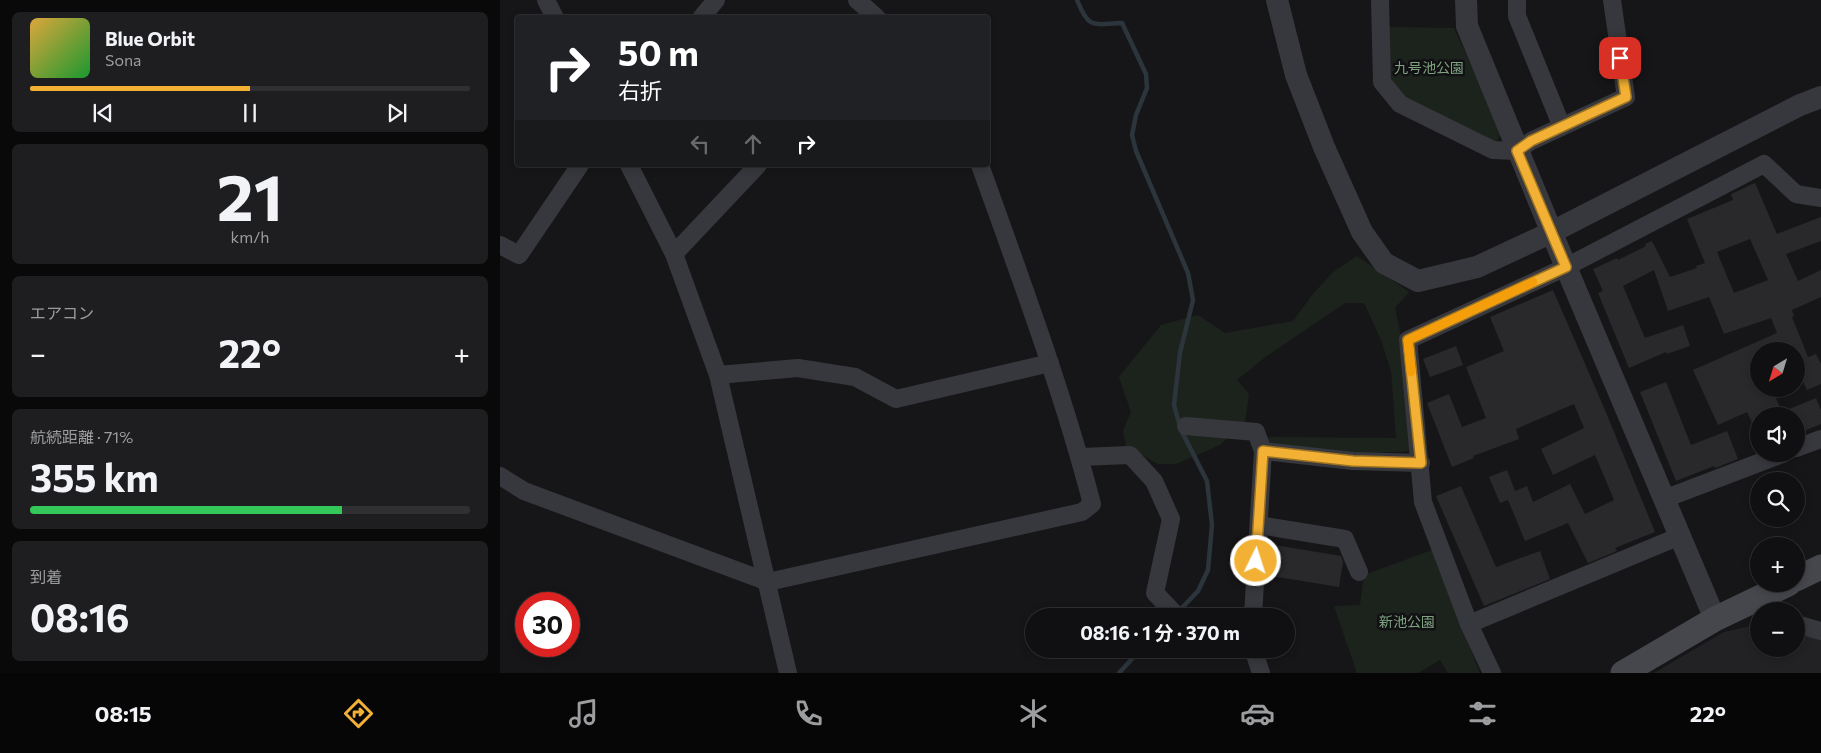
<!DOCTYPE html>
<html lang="ja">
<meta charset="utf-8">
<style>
:root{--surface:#101012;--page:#1e1e20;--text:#f1f3f6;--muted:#9c9d9f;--line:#303032;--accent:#f2b134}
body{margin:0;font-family:Commissioner,"Noto Sans JP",sans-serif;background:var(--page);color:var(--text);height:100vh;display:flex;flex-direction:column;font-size:19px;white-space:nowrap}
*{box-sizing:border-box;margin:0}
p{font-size:16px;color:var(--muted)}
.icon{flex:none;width:28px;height:28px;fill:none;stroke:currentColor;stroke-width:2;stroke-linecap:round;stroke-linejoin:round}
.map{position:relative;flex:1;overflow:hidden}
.details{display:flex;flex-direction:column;gap:12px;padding:12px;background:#09090a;width:500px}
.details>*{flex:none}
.hud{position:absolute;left:15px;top:15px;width:475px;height:152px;border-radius:5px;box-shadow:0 2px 8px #0003,0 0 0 1px var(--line);background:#202124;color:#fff;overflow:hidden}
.needle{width:32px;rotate:218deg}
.fabs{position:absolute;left:1250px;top:342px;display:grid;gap:10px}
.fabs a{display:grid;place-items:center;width:55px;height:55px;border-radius:50%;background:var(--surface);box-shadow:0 2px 8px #0003,0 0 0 1px var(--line);font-size:25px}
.speed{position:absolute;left:15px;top:592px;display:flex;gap:10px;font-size:25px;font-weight:700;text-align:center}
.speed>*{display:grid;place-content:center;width:65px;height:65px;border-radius:50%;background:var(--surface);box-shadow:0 2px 8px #0003,0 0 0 1px var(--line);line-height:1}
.speed .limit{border:8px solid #d22;background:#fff;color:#111}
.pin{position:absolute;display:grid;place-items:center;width:42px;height:42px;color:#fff;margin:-21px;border-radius:10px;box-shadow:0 2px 8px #0006}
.me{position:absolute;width:55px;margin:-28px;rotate:4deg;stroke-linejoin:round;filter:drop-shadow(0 0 4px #0008)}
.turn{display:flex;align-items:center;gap:18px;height:105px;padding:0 20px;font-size:22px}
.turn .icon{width:65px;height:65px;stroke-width:2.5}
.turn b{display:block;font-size:35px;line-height:42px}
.lanes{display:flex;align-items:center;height:48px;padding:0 20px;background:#0003;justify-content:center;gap:25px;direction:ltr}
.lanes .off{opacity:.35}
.big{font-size:38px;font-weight:700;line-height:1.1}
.details .tile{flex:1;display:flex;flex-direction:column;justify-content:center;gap:8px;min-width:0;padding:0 18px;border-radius:8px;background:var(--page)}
.details .dial{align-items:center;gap:0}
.dial b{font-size:65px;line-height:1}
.song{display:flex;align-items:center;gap:15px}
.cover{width:60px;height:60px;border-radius:8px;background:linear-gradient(135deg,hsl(40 70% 55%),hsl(130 70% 35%))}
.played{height:5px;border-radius:2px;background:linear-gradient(90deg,var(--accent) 50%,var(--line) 50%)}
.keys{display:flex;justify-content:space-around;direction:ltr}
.heat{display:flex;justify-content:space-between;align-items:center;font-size:28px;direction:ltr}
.charge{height:8px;border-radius:4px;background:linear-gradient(90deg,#34c759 71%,var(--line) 0)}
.trip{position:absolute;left:525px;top:608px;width:270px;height:50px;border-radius:25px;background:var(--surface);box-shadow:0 2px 8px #0003,0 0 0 1px var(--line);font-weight:700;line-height:50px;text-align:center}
.dock{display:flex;height:80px;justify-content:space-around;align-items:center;background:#060607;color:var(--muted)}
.dock .icon{width:35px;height:35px}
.dock .active{color:var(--accent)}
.dock b{font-size:22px;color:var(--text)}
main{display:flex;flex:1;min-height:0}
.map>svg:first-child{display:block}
.built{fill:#222225}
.green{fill:#1c231d}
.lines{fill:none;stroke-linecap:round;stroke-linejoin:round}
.stream{stroke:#2c353c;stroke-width:4.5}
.building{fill:#29292c;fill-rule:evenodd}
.minor{stroke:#37383d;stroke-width:18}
.tertiary{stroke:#37383d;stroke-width:22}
.secondary{stroke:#45474d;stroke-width:25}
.route-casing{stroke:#9d7322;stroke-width:12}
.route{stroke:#f2b134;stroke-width:9}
.slow{stroke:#f59e0b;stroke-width:9}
.labels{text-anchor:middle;stroke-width:5;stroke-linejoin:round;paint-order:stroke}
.park-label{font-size:14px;fill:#7fa381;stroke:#111113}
</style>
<main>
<section class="details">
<div class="tile">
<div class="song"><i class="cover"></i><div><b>Blue Orbit</b><p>Sona</p></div></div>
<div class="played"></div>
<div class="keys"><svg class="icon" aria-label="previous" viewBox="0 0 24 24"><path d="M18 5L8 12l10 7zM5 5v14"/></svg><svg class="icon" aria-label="pause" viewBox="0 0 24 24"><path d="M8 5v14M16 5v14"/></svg><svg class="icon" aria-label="next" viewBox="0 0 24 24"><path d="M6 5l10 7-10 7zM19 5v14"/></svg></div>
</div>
<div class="tile dial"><b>21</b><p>km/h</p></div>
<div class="tile"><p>エアコン</p>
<div class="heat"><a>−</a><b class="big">22°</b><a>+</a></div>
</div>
<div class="tile"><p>航続距離 · 71%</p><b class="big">355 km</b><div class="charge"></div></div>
<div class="tile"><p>到着</p><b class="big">08:16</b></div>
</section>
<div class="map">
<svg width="1321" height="673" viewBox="0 0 1321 673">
<rect width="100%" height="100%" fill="#161618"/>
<polygon class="built" points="1259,624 1259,649 1296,649 1296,631 1321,638 1321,673 1154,673 1224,632"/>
<g class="green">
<polygon points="888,27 954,28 1000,128 1000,135 996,143 914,106 891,82"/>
<polygon points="857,256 909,292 895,308 902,341 914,451 871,453 815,452 766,443 769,437 896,438 891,371 881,340 864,303 845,303 764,358 737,380 749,394 745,423 720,445 676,464 658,464 626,446 623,431 631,412 619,377 661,325 698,315 725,333 793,321 813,294 833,272"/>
<polygon points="932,550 980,673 948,673 940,660 918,673 857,673 834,606 860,605 864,575"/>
</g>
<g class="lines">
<g class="stream">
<path d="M 577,0 C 589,30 593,24 622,23 L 646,74 L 647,88 L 636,115 L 632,135 L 636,151 L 688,273 L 693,300 L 680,353 L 674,405 L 681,430 L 707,481 L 712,525 L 708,570 L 698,591 L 679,611"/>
<polyline points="619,673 641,649"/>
</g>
</g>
<g class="building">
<path d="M 1255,183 L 1277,234 L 1321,217 L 1321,241 L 1286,254 L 1298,281 L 1321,270 L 1321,297 L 1292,310 L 1294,316 L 1292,317 L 1308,357 L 1316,354 L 1321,364 L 1321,384 L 1307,390 L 1296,367 L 1296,351 L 1259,351 L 1259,389 L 1272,389 L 1282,412 L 1316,398 L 1321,410 L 1321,424 L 1304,431 L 1298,416 L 1259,416 L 1259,438 L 1247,412 L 1218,425 L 1193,370 L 1277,333 L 1271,318 L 1224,334 L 1209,297 L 1168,311 L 1154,270 L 1123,286 L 1145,338 L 1183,325 L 1190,346 L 1167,354 L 1166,352 L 1129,368 L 1098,293 L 1103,291 L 1093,269 L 1117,258 L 1118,260 L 1146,246 L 1145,244 L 1152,241 L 1170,277 L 1197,268 L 1196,266 L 1205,263 L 1187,219 L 1233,200 L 1231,194 ZM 1250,239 L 1268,280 L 1234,293 L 1217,252 Z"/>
<polygon points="1053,290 1105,410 1155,532 1115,548 1117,551 1088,563 1068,523 1025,541 1008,500 1000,503 989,477 1007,470 1015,491 1027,486 1033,502 1070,484 1085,514 1114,500 1095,455 1053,475 1041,449 1084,428 1074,404 1016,429 1019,439 973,456 974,458 952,467 927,403 949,394 962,427 986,418 966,367 1004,351 990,317"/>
<polygon points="956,346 963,365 930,377 923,359"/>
<polygon points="1166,382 1191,445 1227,431 1238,459 1215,468 1214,466 1176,481 1140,392"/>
<polygon points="961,486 996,567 1040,551 1050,579 984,606 936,496"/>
<polygon points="769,544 841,556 843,562 839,587 766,575"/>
</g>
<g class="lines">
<g class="minor">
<polyline points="46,0 55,18"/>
<polyline points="357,0 377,18"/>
<polyline points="880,0 882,82 900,104 993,150 1017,151 1031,141 1126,97 1112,0"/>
<polyline points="1017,0 1017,16 1062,127"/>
<polyline points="201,18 216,0"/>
<polyline points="129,165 174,254 218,375 288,673"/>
<polyline points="0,245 19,255 80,165"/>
<polyline points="174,254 258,165"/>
<polyline points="218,375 298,368 355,377 396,399 550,363"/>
<polyline points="686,426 756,432 763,451"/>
<polyline points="1296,448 1321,439"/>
<polyline points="580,457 630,455 654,481 671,519 655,593 677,616"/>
<path d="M 0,476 L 24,491 L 268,582 L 582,512 L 592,504 C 562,389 520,277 480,165"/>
<polyline points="1164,499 1282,454"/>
<polyline points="759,525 845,539 859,572"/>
<polyline points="753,616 763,451 853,461 921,463"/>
<polyline points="969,624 1180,536"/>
<polyline points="1296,624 1321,631"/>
<polyline points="753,649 761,673"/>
<polyline points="992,673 969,624 923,502 908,340 1066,267 1264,164 1296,194 1321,198"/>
</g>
<g class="tertiary">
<polyline points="777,0 796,75 824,147 862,232 884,263 918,281 977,267 1052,232 1300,105 1321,97"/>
<polyline points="966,0 967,26 1066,267 1215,619"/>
</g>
<g class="secondary">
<polyline points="1296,579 1321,567"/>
<polyline points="1123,673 1215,619 1288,584"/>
</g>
</g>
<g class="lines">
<g class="route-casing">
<polyline id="route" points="756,561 763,451 853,461 921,463 908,340 1066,267 1017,151 1031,141 1126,97 1120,58"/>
</g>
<use href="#route" class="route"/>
<polyline class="slow" points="911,372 908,340 1033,282"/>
</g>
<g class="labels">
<g class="park-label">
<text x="929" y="73">九号池公園</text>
<text x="907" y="627">新池公園</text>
</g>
</g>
</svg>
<div class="fabs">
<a><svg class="needle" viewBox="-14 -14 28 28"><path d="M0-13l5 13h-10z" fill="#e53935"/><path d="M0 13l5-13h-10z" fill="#9c9d9f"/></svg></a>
<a><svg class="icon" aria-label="sound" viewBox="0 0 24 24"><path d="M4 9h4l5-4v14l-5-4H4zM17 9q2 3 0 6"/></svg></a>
<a><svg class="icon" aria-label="search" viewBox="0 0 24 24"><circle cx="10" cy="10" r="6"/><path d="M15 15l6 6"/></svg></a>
<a>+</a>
<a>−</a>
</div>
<div class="speed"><div class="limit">30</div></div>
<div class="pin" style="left:1120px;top:58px;background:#d93025"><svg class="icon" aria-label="arrive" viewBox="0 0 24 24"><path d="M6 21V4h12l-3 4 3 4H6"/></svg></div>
<svg class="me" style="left:756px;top:561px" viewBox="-20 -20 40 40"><circle r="17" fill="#f2b134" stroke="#fff" stroke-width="3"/><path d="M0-11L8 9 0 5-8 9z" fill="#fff"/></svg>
<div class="trip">08:16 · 1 分 · 370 m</div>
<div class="hud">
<div class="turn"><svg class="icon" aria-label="right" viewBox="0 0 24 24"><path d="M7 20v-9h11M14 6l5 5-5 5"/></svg><div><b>50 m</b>右折</div></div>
<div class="lanes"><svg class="icon off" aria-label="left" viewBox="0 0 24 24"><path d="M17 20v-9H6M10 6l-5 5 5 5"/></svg><svg class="icon off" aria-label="ahead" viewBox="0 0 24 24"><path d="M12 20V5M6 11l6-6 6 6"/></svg><svg class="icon" aria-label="right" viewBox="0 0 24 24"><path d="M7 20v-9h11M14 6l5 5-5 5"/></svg></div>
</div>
</div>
</main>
<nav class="dock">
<b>08:15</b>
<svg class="icon active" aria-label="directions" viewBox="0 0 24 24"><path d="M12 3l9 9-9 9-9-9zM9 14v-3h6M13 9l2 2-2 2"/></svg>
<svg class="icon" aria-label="music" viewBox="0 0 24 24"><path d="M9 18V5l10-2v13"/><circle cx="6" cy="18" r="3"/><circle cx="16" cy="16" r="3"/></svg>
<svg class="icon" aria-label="phone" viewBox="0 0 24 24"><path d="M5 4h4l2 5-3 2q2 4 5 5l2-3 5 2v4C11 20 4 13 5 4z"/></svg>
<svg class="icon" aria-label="climate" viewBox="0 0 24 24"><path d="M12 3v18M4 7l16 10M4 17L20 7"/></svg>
<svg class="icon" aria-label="car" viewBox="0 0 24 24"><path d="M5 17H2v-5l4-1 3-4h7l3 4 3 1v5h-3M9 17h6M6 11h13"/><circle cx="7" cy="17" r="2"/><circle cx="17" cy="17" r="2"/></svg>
<svg class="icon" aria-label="filters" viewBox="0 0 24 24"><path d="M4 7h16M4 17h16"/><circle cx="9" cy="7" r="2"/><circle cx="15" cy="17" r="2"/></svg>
<b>22°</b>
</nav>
